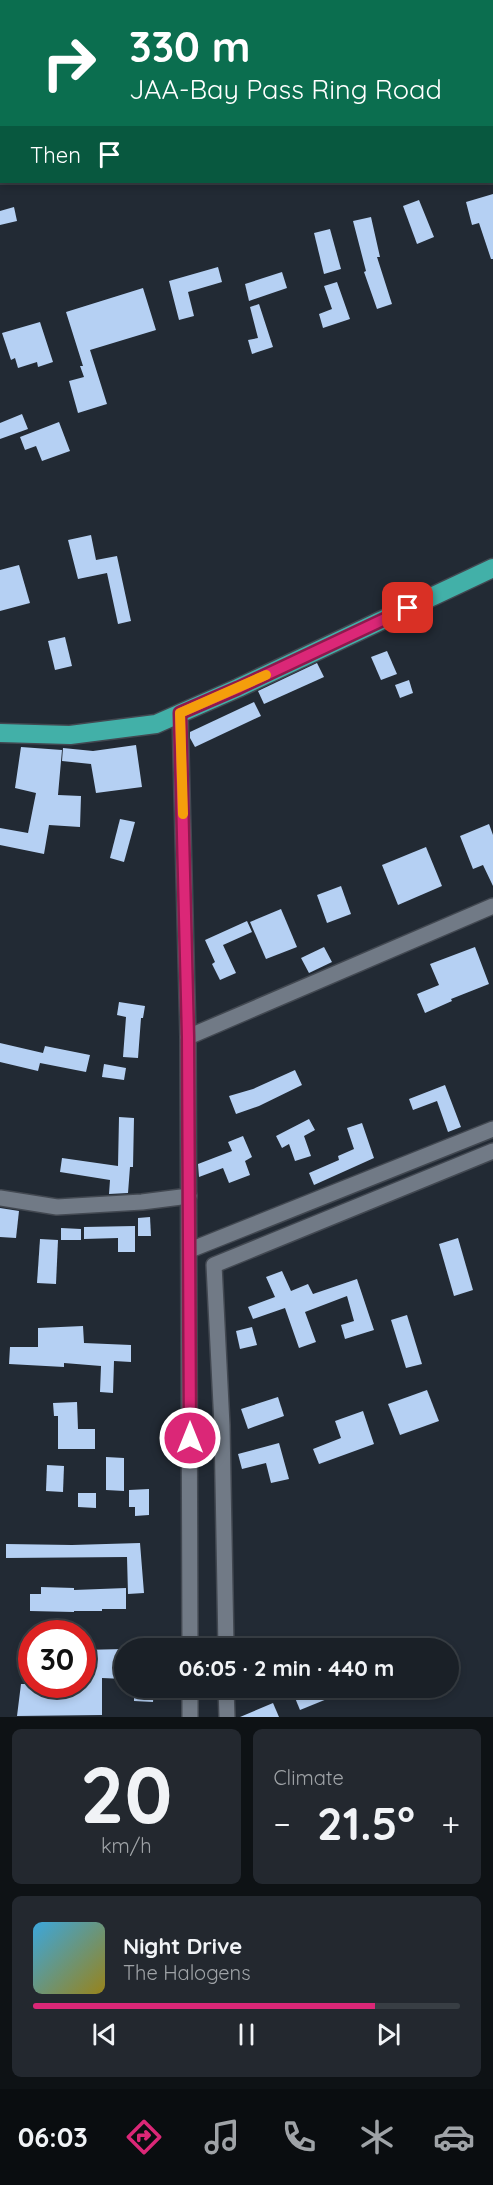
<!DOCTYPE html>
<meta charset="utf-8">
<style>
:root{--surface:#1a2027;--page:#23282f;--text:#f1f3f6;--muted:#9fa3a7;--line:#383e44;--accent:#db2777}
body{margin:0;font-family:Quicksand,sans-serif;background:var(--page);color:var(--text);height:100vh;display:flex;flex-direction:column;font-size:22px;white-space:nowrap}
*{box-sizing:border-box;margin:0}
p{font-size:20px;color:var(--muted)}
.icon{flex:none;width:33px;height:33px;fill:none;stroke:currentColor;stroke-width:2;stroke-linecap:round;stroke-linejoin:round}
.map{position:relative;height:1717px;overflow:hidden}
.panel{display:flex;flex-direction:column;gap:12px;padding:12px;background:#0e1215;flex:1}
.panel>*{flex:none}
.banner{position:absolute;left:0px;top:0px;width:494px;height:183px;box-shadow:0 3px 9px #0003,0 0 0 2px var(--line);background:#0b6e4f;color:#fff;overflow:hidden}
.speed{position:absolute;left:18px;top:1620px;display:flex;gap:12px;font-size:30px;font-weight:700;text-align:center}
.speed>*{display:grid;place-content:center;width:78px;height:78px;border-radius:50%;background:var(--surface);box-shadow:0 3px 9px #0003,0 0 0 2px var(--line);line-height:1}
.speed .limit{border:9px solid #d22;background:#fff;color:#111}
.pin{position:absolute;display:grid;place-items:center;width:51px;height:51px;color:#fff;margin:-26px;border-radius:12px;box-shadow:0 3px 9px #0006}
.me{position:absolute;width:66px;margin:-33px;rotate:0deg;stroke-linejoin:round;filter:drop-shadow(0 0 4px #0008)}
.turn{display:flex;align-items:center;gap:21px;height:126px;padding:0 30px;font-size:27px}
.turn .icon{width:78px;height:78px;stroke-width:2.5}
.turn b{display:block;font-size:42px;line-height:51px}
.then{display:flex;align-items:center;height:57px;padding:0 30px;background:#0003;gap:12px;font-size:22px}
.big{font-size:45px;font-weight:800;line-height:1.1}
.panel .tile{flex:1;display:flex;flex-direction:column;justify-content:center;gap:9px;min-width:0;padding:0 21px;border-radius:9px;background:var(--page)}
.panel .dial{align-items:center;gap:0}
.dial b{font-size:78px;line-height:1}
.song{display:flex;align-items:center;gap:18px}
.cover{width:72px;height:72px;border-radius:9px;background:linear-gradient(135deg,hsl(200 70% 55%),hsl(50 70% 35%))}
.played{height:6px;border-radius:3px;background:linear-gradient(90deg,var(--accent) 80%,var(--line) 80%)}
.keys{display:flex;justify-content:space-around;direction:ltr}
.heat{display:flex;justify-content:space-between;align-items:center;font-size:33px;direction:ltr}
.panel .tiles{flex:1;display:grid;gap:12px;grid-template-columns:1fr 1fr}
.tile:last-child{grid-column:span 2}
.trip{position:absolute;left:114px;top:1638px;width:345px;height:60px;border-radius:30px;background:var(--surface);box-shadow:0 3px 9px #0003,0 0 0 2px var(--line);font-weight:800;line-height:60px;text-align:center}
.tabs{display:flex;height:96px;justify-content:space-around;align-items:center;background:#0a0d10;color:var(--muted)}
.tabs .icon{width:42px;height:42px}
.tabs .selected{color:var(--accent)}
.tabs b{font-size:27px;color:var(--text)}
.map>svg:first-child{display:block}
.building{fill:#b5d0f3}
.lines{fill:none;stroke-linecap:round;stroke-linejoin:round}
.minor-casing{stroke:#424851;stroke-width:18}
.highway-casing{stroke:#424851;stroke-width:21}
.minor{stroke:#717a86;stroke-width:15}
.highway{stroke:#42b0a8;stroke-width:18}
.route-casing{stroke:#8e194d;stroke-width:15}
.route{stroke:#db2777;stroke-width:10}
.slow{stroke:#f59e0b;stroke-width:10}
</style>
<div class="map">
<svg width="493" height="1717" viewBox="0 0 493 1717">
<rect width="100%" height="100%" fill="#222a34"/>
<g class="building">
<polygon points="493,194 493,259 491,259 479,223 472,225 466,202"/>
<polygon points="419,200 434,237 417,244 403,206"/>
<polygon points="14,207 17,221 0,225 0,211"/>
<polygon points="371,217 380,257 377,257 392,304 377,309 364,272 366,271 353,221"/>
<polygon points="330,229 341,269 324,274 314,233"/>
<polygon points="218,267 222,282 188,292 194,316 179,320 169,281"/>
<polygon points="282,272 287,288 249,301 245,284"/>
<polygon points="337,282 350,319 323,328 319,314 332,309 324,286"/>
<polygon points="143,288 156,330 90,350 107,404 78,413 69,381 84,377 80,366 83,366 66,312"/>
<polygon points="259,304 273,347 252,354 248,340 258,338 250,307"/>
<polygon points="40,322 53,362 38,367 37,362 18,368 15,358 11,360 2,333"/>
<polygon points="22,414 28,429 0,439 0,423"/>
<polygon points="59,422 70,451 42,461 36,446 25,450 20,437"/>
<polygon points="91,535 96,560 117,556 131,621 118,624 107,573 78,579 68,540"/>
<polygon points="19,565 30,603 0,611 0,570"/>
<polygon points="65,637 72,666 55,670 48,641"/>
<polygon points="387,651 397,674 381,680 371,657"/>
<polygon points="317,663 324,677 264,704 258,691"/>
<polygon points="409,680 413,693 400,698 395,685"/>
<polygon points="254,702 261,716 195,747 190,738 190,732"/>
<polygon points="136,745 142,787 96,793 91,764 62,761 63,748 93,751"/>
<polygon points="21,747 62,750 58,795 81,796 80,827 49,825 44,854 0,845 0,828 28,833 36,793 15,788"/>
<polygon points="120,819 135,822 124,862 110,858"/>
<polygon points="489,824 493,835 493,886 483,865 473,869 460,836"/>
<polygon points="426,847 442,886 398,905 382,865"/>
<polygon points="341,886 351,914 327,923 317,895"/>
<polygon points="281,909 297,947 266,959 250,922"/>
<polygon points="247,921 252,932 223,945 236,973 220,980 212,964 215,962 205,940"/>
<polygon points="324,947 332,962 309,973 301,958"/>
<polygon points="475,947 489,984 451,999 452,1001 425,1013 417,994 439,985 430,964"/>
<polygon points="119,1002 145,1006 143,1018 141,1018 138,1058 123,1057 126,1017 117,1015"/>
<polygon points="0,1043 43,1053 45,1046 90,1055 86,1072 40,1063 38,1071 0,1062"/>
<polygon points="104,1064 126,1068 124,1080 102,1077"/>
<polygon points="295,1070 302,1085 259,1106 236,1114 229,1096 253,1089"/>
<polygon points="445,1085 461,1127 448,1132 437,1101 413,1110 409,1099"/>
<polygon points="119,1117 134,1118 133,1167 130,1167 128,1193 109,1194 110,1180 60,1172 62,1158 118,1166"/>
<polygon points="309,1119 315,1130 304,1136 311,1156 295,1161 289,1144 282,1148 276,1136"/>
<polygon points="362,1123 374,1158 314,1185 309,1173 339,1160 338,1156 354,1149 347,1128"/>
<polygon points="243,1136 252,1157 245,1161 250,1175 229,1183 223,1168 199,1177 198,1164 232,1151 228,1142"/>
<polygon points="0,1208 19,1211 16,1238 0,1237"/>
<polygon points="150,1217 151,1236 138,1236 138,1218"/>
<polygon points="135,1226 135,1252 118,1252 118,1238 84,1239 84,1227"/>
<polygon points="61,1228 81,1229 81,1240 61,1240"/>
<polygon points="458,1238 473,1290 454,1296 439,1244"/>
<polygon points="40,1239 58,1240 56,1284 37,1283"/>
<polygon points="282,1271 291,1291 308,1284 313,1294 357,1279 374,1330 345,1339 341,1325 354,1321 347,1296 305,1312 316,1342 299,1348 285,1308 253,1319 248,1307 275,1297 266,1277"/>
<polygon points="407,1315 422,1364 406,1368 391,1320"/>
<polygon points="83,1326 84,1343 131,1345 131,1362 114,1361 113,1393 100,1392 101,1366 64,1363 64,1367 9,1364 10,1347 38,1347 38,1328"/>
<polygon points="252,1327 257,1345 240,1349 236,1331"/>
<polygon points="427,1390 439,1421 400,1435 388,1404"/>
<polygon points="278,1397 284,1416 248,1429 241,1409"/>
<polygon points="77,1402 78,1429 95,1429 95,1449 58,1449 58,1416 54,1416 53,1403"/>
<polygon points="363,1411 374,1444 319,1464 313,1449 341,1438 335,1421"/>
<polygon points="279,1443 289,1479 271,1483 266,1463 242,1469 238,1454"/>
<polygon points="106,1457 124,1458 124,1491 106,1490"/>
<polygon points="47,1465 64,1466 63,1492 46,1491"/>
<polygon points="149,1489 149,1515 135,1516 135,1507 129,1507 129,1490"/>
<polygon points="78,1493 96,1493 96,1508 78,1507"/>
<polygon points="140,1543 144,1593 128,1594 127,1557 6,1558 6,1544 72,1545"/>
<polygon points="41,1587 74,1588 74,1590 126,1588 126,1609 102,1609 102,1611 74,1611 74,1612 30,1611 30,1594 41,1594"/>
<polygon points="124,1649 124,1679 102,1678 102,1715 17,1716 21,1684 82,1684 82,1650"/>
<polygon points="134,1688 154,1688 153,1702 134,1701"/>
<polygon points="305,1688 354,1688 300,1710 293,1693"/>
<polygon points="273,1703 279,1717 240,1717"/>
</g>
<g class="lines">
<g class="minor-casing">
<g id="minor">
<polyline points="180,713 188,1037 190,1648"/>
<polyline points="188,1037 493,906"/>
<polyline points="0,1198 57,1207 142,1202 189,1196"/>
<polyline points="190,1250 493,1129"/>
<polyline points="226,1648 222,1425 214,1265 493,1151"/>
<polyline points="190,1688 190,1717"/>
<polyline points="226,1688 227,1717"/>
</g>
</g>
<g class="highway-casing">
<polyline id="highway" points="0,733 70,735 156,724 238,688 493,568"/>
</g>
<use href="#minor" class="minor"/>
<use href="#highway" class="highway"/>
</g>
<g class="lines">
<g class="route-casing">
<polyline id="route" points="190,1438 188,1037 180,713 238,688 408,608"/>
</g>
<use href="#route" class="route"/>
<polyline class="slow" points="183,814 180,713 266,675"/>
</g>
</svg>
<div class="speed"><div class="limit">30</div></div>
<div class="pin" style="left:408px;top:608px;background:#d93025"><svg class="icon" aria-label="arrive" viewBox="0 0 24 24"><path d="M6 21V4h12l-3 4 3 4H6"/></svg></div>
<svg class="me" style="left:190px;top:1438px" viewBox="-20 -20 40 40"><circle r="17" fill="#db2777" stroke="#fff" stroke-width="3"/><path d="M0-11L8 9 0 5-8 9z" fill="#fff"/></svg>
<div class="trip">06:05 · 2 min · 440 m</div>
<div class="banner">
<div class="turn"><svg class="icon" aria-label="right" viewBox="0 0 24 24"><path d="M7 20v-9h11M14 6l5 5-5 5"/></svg><div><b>330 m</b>JAA-Bay Pass Ring Road</div></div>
<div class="then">Then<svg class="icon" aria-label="arrive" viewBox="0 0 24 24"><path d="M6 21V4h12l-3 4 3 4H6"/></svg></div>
</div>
</div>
<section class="panel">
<div class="tiles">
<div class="tile dial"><b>20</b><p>km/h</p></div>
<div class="tile"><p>Climate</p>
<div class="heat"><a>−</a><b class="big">21.5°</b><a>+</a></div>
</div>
<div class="tile">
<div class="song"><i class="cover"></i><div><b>Night Drive</b><p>The Halogens</p></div></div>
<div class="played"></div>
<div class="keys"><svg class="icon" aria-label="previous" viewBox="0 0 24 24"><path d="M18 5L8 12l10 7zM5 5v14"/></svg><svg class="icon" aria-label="pause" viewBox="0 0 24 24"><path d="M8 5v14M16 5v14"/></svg><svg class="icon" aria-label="next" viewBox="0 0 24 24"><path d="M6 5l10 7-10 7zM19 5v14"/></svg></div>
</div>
</div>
</section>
<nav class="tabs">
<b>06:03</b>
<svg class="icon selected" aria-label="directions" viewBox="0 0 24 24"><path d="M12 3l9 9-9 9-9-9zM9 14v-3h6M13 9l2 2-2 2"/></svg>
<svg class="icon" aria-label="music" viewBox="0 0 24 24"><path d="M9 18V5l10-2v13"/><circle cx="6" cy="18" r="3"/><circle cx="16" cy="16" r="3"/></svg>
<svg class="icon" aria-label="phone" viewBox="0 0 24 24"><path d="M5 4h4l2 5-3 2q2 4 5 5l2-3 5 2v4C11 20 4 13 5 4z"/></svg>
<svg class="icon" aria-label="climate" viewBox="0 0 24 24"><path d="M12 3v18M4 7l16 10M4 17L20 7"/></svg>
<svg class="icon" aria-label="car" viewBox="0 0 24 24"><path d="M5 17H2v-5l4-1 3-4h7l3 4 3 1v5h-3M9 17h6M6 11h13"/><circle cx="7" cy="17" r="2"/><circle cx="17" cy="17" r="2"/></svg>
</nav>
